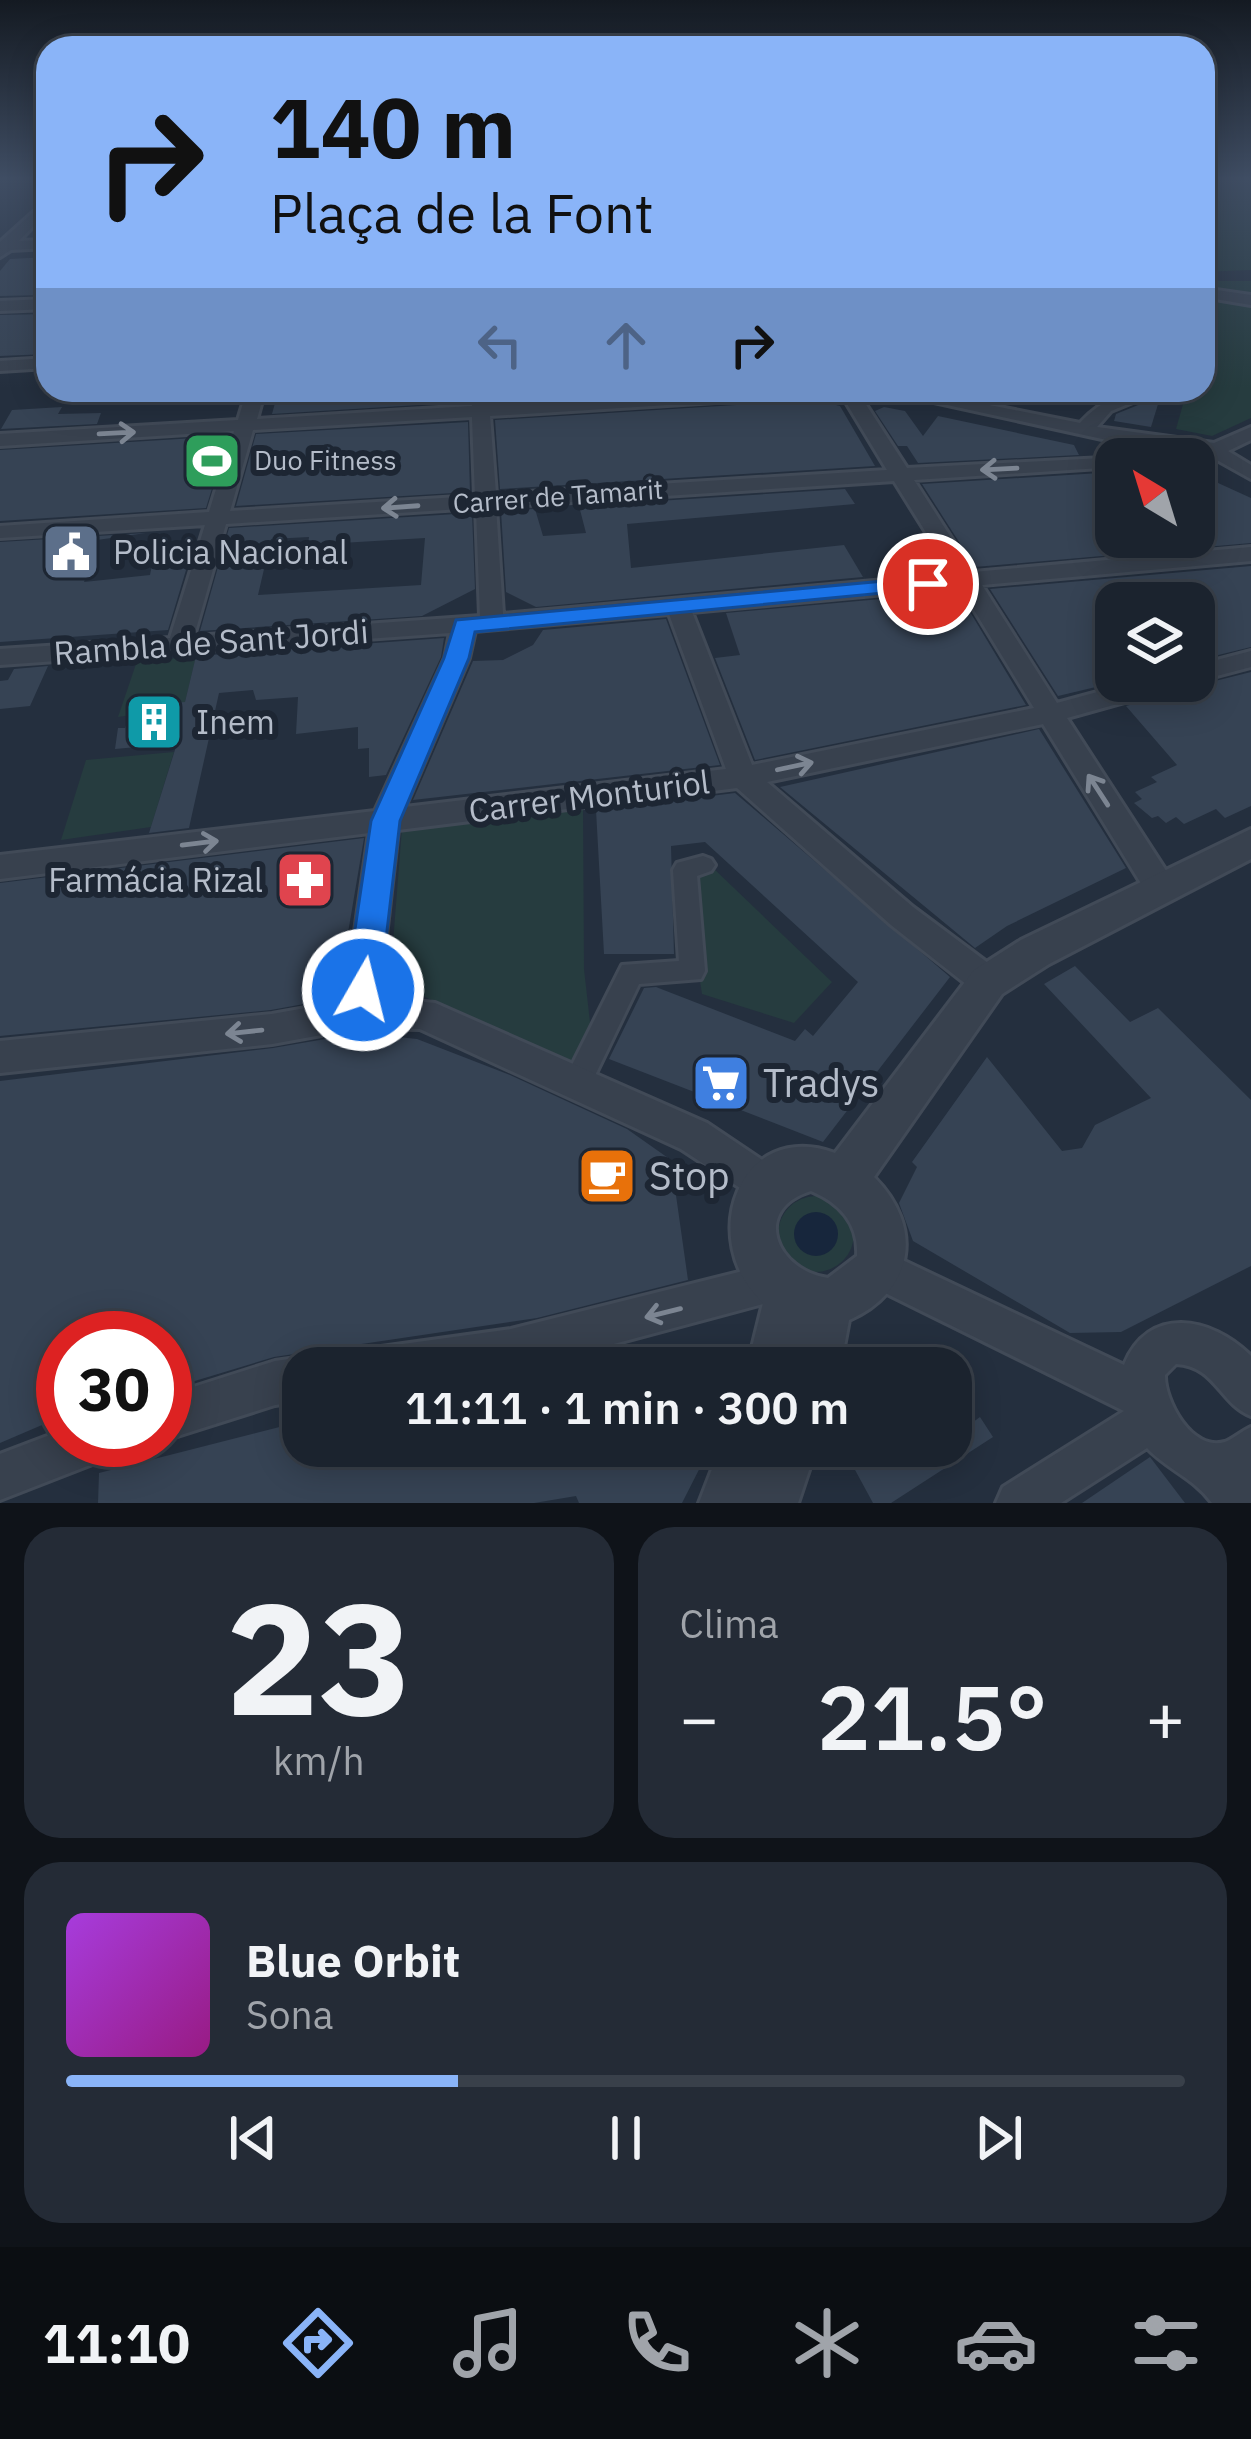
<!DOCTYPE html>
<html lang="es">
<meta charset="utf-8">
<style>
:root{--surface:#1b232e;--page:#242b36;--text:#f1f3f6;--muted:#a0a4aa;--line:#39404a;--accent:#8ab4f8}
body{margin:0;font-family:"IBM Plex Sans",sans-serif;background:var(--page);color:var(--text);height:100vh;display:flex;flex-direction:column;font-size:45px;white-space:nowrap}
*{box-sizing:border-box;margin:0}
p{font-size:39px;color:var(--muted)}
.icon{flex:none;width:66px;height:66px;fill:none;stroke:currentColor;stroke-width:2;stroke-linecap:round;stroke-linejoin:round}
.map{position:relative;height:1503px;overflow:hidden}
.drawer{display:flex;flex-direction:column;gap:24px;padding:24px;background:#0f1319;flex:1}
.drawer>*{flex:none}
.guide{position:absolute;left:36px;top:36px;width:1179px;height:366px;border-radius:36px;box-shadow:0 6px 30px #0003,0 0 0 3px var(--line);background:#8ab4f8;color:#111;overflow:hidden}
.needle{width:78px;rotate:322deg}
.buttons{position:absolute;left:1095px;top:438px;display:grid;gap:24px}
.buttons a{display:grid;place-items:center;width:120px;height:120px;border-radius:24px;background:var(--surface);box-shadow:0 6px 30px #0003,0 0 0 3px var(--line);font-size:60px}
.speed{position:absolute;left:36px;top:1311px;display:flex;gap:24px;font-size:60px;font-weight:700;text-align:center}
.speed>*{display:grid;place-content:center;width:156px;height:156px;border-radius:50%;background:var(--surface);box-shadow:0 6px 30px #0003,0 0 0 3px var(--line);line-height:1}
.speed .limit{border:18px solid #d22;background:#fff;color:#111}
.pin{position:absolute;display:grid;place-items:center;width:102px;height:102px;color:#fff;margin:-51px;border:6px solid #fff;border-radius:50%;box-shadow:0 3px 12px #0007}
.me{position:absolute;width:132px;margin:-66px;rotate:8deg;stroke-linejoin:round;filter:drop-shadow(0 0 9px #0008)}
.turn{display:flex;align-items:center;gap:42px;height:252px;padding:0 36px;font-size:54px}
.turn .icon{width:156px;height:156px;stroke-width:2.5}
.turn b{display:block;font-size:84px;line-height:102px}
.lanes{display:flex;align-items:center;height:114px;padding:0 36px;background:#0003;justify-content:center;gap:60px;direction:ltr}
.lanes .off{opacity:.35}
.big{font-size:90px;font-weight:600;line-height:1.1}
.drawer .widget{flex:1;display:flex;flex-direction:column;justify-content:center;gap:18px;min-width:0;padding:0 42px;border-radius:36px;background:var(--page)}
.drawer .dial{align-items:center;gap:0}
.dial b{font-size:156px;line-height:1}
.song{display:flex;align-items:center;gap:36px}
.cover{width:144px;height:144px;border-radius:18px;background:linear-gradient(135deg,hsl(280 70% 55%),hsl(310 70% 35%))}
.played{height:12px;border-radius:6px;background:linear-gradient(90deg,var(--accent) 35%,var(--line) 35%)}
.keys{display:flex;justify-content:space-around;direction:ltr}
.heat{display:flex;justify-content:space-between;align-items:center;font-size:66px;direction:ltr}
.drawer .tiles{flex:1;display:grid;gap:24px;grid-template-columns:1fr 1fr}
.widget:last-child{grid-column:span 2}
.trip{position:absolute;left:282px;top:1347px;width:690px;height:120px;border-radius:36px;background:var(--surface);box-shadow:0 6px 30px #0003,0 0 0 3px var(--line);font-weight:600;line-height:120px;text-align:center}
.tab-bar{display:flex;height:192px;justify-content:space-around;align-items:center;background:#0b0e12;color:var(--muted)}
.tab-bar .icon{width:84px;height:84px}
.tab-bar .active{color:var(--accent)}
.tab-bar b{font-size:54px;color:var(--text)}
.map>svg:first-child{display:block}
.green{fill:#263c3f}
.water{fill:#17263c}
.building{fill:#364354;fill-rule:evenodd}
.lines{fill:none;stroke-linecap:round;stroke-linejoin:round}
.pedestrian-casing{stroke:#414a57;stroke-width:6}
.minor-casing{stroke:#414a57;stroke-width:6}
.tertiary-casing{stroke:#414a57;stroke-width:6}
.pedestrian{fill:#38414e;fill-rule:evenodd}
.minor{fill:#38414e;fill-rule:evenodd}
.tertiary{fill:#38414e;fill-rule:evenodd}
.oneway{stroke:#7c8592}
.route{fill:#1a73e8;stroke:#114b97;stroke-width:3}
.labels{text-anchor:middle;stroke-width:12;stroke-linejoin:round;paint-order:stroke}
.far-poi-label{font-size:27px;fill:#b4bcc9;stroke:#1d2633;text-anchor:start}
.far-street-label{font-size:27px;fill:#b4bcc9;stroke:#1d2633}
.poi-label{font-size:33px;fill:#b4bcc9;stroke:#1d2633;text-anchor:start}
.street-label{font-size:33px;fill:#b4bcc9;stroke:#1d2633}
.near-poi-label{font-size:39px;fill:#b4bcc9;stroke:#1d2633;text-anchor:start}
</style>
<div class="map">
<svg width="1251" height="1503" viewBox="0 0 1251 1503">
<rect width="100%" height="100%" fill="#242f3e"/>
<g class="green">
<polygon points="1203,177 1251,177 1251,270 1203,272"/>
<polygon points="1203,281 1251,281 1251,418 1212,436 1176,429 1187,390 1203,390 1203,336 1217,289"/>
<polygon points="196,657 184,707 118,717 137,661"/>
<polygon points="174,752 151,827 61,840 86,760"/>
<polygon points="583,807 584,969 592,1040 578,1067 425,997 391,968 402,828"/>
<polygon points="711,866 832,982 794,1023 702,994 683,874"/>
<circle cx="816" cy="1234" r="38"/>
</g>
<circle class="water" cx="816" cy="1234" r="22"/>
<g class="building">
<polygon points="48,257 48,295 0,296 0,271 10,259"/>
<polygon points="48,314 48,354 0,356 0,315"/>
<polygon points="299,390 444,390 451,403 272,414 278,392"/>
<polygon points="494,390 666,390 494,400"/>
<polygon points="1153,399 1159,401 1151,427 1114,421 1116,414"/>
<polygon points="816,400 840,406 875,466 500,489 495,420"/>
<polygon points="62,407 58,414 101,413 97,424 1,429 12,410"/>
<polygon points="884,407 905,411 923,436 938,416 1074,445 1079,455 918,463 907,446 898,446 875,411"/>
<polygon points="468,422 470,492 236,506 256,434"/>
<polygon points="228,436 206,508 0,521 0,450"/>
<polygon points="1116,472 1116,537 1194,537 1194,472 1251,498 1251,543 975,567 922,484"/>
<polygon points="845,489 855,504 627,524 631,568 844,545 863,577 536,607 506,592 501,511 535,509 543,536 586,533 579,506"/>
<path d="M 472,513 L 475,589 L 422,616 L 200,631 L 229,528 ZM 309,537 L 308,545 L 425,538 L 421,585 L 258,595 L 271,539 Z"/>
<polygon points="146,533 97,540 84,582 150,575 154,555 192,550 168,630 0,642 0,542"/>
<polygon points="1251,566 1251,647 1194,661 1194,603 1116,603 1116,681 1121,681 1058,696 990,589"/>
<polygon points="958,592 1026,705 755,760 715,658 740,655 726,613"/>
<polygon points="666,619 720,765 413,800 473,661 503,660 533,645 543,630"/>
<polygon points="444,638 441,657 386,775 369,777 369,748 358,749 358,727 296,734 298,697 256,700 253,690 219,693 189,828 149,833 179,737 141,739 137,747 115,749 118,728 125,728 129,717 139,716 150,705 185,702 196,656"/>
<polygon points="48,666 30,706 0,709 0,681 8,680 14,669"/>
<polygon points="1251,672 1251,806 1225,818 1216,809 1184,824 1176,817 1166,823 1158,816 1152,818 1134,803 1142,799 1135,792 1157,782 1151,777 1177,765 1126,706 1179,691 1186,682 1195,686"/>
<polygon points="1039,729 1126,868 1007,926 975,948 780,787"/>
<polygon points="735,793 950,977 823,1142 609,1059 644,988 656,987 795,1041 805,1029 813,1036 858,982 705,842 671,846 674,954 604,954 596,810"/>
<polygon points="364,838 337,998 271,1010 0,1036 0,883"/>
<polygon points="1075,966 1130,1022 1158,1008 1251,1100 1251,1266 1121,1332 1070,1333 913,1241 899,1203 917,1167 912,1162 987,1057 1062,1151 1082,1148 1095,1125 1151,1098 1044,984"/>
<polygon points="360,1033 417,1039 510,1075 627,1129 671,1160 688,1280 537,1318 274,1357 165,1390 165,1338 63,1338 63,1416 0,1443 0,1081 273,1048"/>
<polygon points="951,1405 965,1428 980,1417 993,1437 891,1503 873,1503 842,1446 951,1446"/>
<polygon points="303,1421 303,1446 711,1446 682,1503 579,1503 576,1496 534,1503 98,1503 99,1473"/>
<polygon points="1150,1457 1185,1503 1082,1503"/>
</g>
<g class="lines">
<g class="pedestrian-casing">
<polygon id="pedestrian" points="703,856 711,859 715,865 711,871 697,876 705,971 701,979 639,984 587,1092 577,1096 567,1092 563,1083 622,965 679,961 673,870 677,863"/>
</g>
<g class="minor-casing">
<g id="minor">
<polygon points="48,199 48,211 19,241 48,240 48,248 11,250 0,257 0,242"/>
<polygon points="1209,289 1251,295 1251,305 1215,299 1208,312 1203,314 1203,292"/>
<polygon points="48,299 48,309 0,311 0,301"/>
<polygon points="48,358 48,368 0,371 0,361"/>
<path d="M 247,390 L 265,390 L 257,419 L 472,406 L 471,390 L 489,390 L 490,405 L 741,390 L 839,390 L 830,395 L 490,416 L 496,494 L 887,470 L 844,399 L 853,390 L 872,390 L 863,400 L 907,468 L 1123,457 L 1116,459 L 1116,467 L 914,480 L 973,572 L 1251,547 L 1251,561 L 982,585 L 1057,703 L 1138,681 L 1182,681 L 1178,687 L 1067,718 L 1172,880 L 1176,889 L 1172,898 L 1161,901 L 1150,898 L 1043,724 L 767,782 L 913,907 L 1000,972 L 1004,982 L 1000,992 L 988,996 L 976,992 L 891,925 L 737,788 L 398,830 L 379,998 L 435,1003 L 707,1123 L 780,1172 L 785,1186 L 780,1200 L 766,1205 L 681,1149 L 420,1029 L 360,1028 L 272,1044 L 0,1073 L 0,1041 L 272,1014 L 345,1001 L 369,833 L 0,879 L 0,855 L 375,811 L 445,658 L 450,633 L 0,665 L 0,649 L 170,638 L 205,525 L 0,538 L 0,526 L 209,512 L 234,431 L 0,446 L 0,434 L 238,420 ZM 472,417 L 475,496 L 230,511 L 253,430 ZM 894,481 L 952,574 L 503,614 L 496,507 ZM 476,508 L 480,616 L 194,636 L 226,524 ZM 960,587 L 1034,708 L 752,765 L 692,612 ZM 669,614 L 726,769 L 405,807 L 469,658 L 475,631 Z"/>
<path d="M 879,390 L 914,390 L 1080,423 C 1103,398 1127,390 1162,390 L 1111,411 L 1097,427 L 1214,443 L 1251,427 L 1251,440 L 1228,451 L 1251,465 L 1251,479 L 1199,450 L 1134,446 Z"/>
<polygon points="1251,651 1251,667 1194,682 1190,681 1194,681 1194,666"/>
<path d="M 877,1248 L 1124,1365 C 1148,1305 1211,1316 1251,1356 L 1251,1416 C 1219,1403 1216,1366 1176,1364 L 1165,1375 C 1164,1399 1191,1452 1225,1442 C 1233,1439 1242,1431 1251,1427 L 1251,1503 L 1212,1503 C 1194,1478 1168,1470 1147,1448 L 1061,1503 L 996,1503 L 1003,1487 L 1124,1411 L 863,1282 L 857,1268 L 863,1254 Z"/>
<polygon points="775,1263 789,1269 795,1283 789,1297 524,1368 360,1368 366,1353 381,1347 511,1329"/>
<polygon points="303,1357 320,1368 303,1368 303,1401 275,1405 165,1440 165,1396 275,1361"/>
<polygon points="63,1430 63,1440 119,1440 113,1456 0,1500 0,1454"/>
</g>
</g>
<g class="tertiary-casing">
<g id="tertiary">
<path d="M 1251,829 L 1251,859 L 1049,964 L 1002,994 L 874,1177 C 925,1228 913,1292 849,1320 L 840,1368 L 747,1368 L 763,1303 C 696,1240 739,1118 835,1153 L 974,970 L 1021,940 ZM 811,1191 C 840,1203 859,1224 857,1256 L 828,1278 C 777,1271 750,1210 811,1191 Z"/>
<polygon points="721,1446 817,1446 798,1503 699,1503"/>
</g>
</g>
<use href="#pedestrian" class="pedestrian"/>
<use href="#minor" class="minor"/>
<use href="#tertiary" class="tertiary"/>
</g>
<defs><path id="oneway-shaft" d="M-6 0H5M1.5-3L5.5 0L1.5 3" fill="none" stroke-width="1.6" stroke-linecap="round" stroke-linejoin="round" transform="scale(3)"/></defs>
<g class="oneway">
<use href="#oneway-shaft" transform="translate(117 433) rotate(-3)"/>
<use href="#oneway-shaft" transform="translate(999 469) rotate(177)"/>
<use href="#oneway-shaft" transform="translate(400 507) rotate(176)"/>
<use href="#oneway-shaft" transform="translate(795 766) rotate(-12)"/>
<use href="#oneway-shaft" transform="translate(1098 790) rotate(-123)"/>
<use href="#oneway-shaft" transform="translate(200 843) rotate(-7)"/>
<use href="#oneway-shaft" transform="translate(244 1032) rotate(174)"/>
<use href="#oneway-shaft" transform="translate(663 1313) rotate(166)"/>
</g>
<linearGradient id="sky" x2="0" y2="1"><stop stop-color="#141a22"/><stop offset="0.46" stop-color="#3f4d63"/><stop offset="1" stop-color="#3f4d63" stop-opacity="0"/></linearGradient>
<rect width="1251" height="388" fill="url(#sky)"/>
<polygon class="route" points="928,577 936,579 936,588 475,632 469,658 400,821 380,990 375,1000 363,1004 351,1000 346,990 371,821 444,658 456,620"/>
<defs>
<g id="stadium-square" transform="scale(3)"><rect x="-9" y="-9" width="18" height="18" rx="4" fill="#2e9e5b" stroke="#1d2633"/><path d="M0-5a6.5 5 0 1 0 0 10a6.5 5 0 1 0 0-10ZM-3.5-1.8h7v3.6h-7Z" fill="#fff"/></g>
<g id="civic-square" transform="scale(3)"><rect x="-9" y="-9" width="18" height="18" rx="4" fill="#5c6f8a" stroke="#1d2633"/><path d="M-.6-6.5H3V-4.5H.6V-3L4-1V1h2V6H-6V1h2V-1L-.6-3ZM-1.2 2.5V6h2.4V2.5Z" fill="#fff"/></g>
<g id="building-square" transform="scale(3)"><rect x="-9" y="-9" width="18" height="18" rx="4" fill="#0f9aa8" stroke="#1d2633"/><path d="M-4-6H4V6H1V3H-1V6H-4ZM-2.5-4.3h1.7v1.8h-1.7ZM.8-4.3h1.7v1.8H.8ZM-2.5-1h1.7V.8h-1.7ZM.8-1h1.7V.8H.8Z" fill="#fff"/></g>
<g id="pharmacy-square" transform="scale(3)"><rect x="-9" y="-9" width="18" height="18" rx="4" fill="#e0444e" stroke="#1d2633"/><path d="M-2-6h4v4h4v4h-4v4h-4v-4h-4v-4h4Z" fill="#fff"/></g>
<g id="supermarket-square" transform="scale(3)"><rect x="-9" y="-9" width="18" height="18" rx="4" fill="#3f7fe0" stroke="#1d2633"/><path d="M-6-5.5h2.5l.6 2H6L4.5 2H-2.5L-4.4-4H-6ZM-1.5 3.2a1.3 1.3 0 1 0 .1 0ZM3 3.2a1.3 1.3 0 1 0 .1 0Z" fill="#fff"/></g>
<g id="cafe-square" transform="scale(3)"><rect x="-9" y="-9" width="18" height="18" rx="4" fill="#e8710a" stroke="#1d2633"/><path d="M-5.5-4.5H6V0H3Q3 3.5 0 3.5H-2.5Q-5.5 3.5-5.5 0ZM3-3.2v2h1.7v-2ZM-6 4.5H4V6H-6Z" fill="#fff"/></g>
</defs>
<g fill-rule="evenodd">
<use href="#stadium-square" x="212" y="461"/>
<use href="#civic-square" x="71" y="552"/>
<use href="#building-square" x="154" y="722"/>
<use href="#pharmacy-square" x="305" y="880"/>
<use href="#supermarket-square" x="721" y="1083"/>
<use href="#cafe-square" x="607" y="1176"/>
</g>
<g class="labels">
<g class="far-poi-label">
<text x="254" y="470">Duo Fitness</text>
</g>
<g class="far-street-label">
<text transform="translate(558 497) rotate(-4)" y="9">Carrer de Tamarit</text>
</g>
<g class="poi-label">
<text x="113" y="564">Policia Nacional</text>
<text x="196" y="734">Inem</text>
<text x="263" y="892" text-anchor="end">Farmácia Rizal</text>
</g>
<g class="street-label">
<text transform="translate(211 642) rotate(-4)" y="12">Rambla de Sant Jordi</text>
<text transform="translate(589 796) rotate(-7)" y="12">Carrer Monturiol</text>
</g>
<g class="near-poi-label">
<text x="763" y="1097">Tradys</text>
<text x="649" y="1190">Stop</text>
</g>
</g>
</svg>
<div class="buttons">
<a><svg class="needle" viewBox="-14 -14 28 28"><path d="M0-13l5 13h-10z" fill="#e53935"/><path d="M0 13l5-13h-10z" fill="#a0a4aa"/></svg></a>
<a><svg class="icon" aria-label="layers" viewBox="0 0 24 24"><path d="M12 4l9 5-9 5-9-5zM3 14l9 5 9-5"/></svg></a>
</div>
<div class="speed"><div class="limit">30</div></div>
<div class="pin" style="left:928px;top:584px;background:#d93025"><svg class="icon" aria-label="arrive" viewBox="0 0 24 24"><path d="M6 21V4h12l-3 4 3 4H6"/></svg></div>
<svg class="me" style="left:363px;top:990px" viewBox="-20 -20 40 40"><circle r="17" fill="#1a73e8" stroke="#fff" stroke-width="3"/><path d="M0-11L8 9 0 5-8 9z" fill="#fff"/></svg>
<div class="trip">11:11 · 1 min · 300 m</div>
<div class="guide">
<div class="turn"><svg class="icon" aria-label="right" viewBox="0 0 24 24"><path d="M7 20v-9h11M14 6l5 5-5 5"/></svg><div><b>140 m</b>Plaça de la Font</div></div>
<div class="lanes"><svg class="icon off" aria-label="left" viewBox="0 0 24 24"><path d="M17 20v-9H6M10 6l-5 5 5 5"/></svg><svg class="icon off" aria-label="ahead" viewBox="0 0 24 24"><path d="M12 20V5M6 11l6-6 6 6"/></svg><svg class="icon" aria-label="right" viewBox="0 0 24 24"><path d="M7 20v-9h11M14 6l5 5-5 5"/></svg></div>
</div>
</div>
<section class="drawer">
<div class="tiles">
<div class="widget dial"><b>23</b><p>km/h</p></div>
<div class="widget"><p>Clima</p>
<div class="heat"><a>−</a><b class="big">21.5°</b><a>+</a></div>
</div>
<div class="widget">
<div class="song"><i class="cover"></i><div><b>Blue Orbit</b><p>Sona</p></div></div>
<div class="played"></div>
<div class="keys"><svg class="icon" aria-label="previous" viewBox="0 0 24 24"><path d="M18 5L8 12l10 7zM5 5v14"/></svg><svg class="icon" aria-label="pause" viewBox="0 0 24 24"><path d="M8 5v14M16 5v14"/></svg><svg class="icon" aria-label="next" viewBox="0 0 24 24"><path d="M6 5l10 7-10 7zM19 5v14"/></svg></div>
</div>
</div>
</section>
<nav class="tab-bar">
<b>11:10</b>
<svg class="icon active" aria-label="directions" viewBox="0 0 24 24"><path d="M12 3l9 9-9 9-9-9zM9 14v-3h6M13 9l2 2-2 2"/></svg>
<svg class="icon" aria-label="music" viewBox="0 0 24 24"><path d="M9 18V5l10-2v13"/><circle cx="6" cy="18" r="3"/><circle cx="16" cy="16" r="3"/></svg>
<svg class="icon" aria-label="phone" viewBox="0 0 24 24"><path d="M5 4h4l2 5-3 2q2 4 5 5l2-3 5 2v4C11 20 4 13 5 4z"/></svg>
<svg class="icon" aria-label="climate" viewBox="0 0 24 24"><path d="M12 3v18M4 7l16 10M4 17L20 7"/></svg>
<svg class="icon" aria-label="car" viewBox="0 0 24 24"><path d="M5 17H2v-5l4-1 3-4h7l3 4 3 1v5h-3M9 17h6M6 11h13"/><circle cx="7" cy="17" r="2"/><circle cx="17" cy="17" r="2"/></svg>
<svg class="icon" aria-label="filters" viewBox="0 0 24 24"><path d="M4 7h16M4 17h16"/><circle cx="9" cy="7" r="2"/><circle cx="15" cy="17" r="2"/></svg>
</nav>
